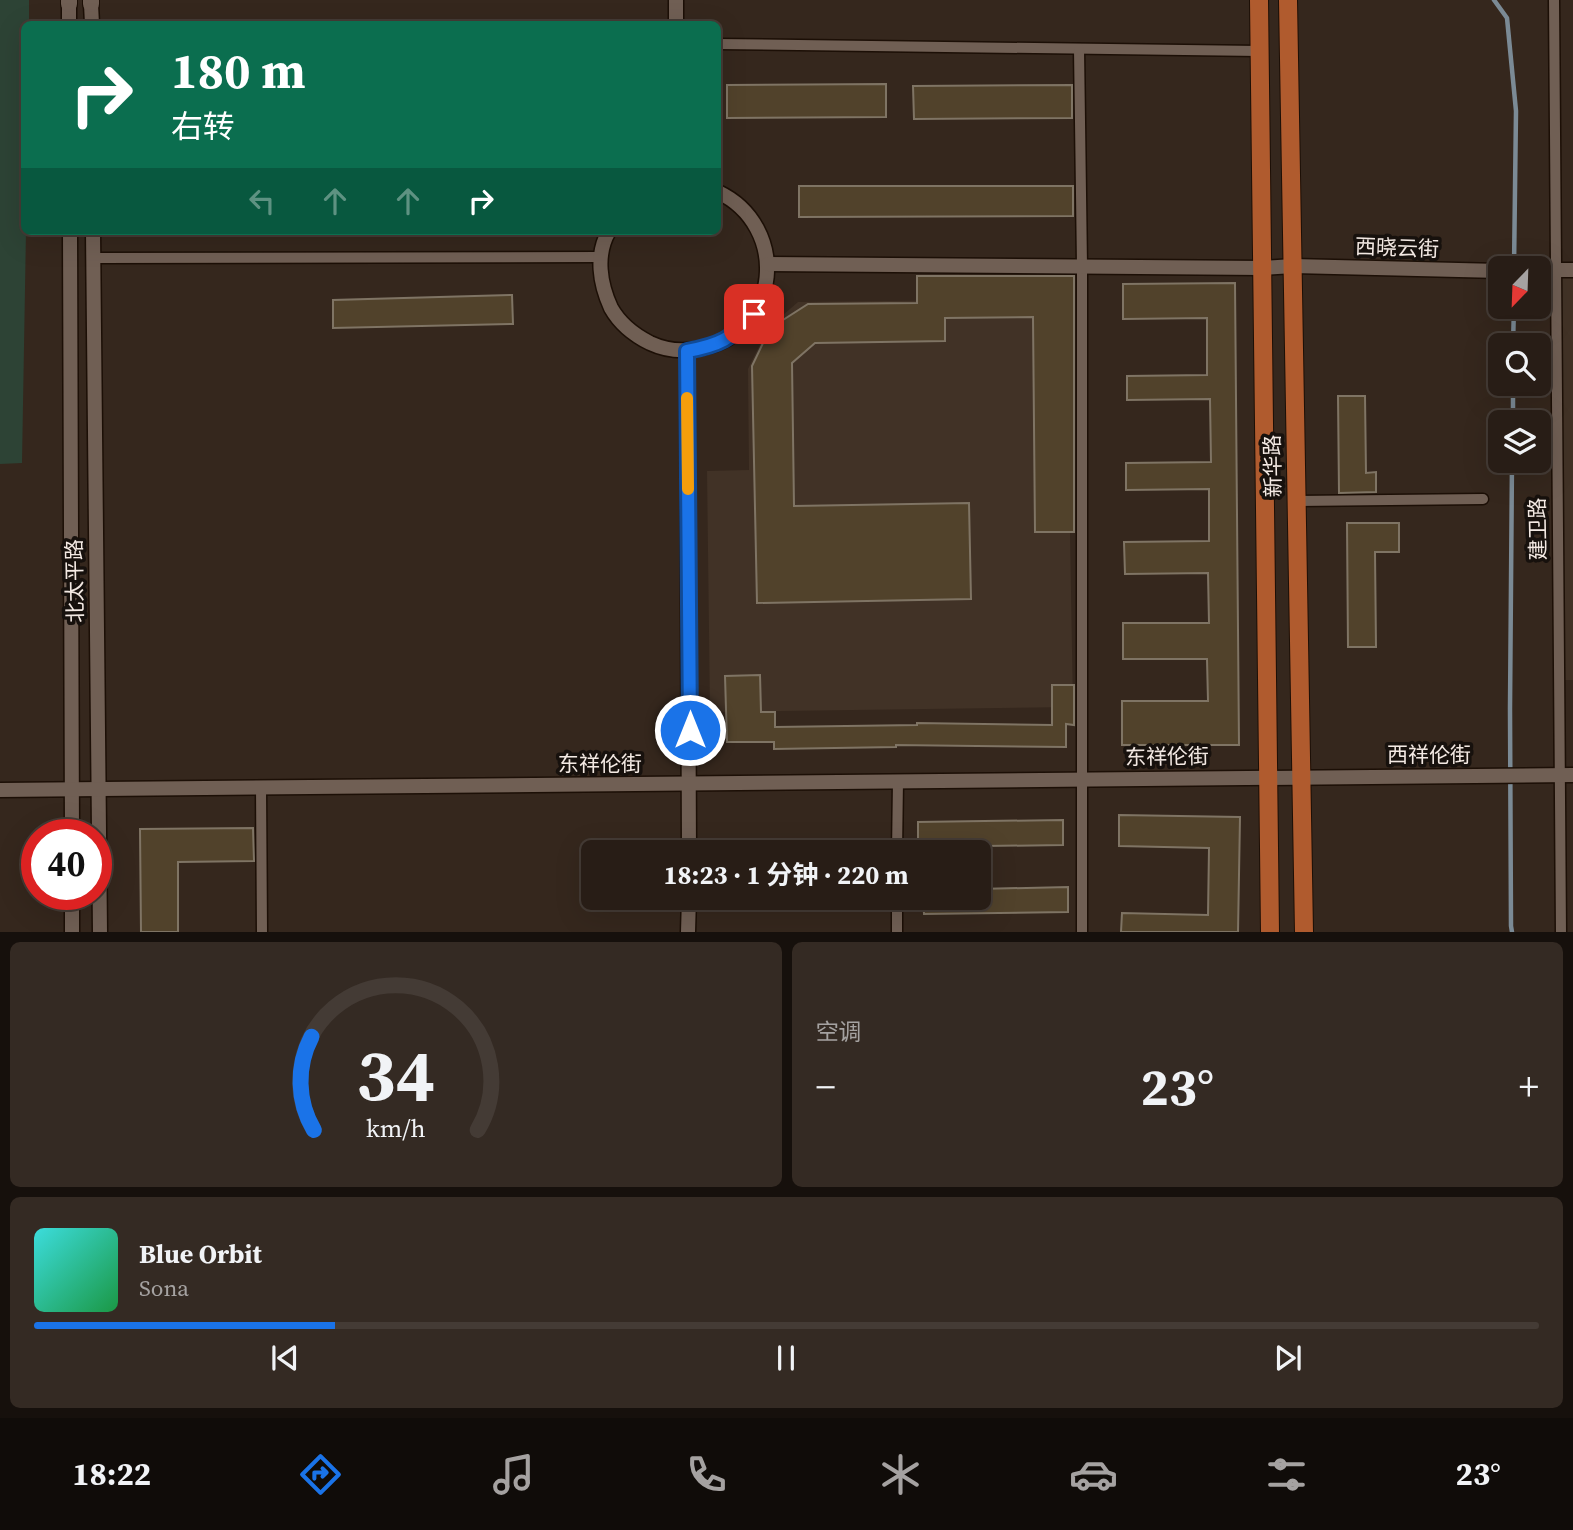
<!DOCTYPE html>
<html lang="zh">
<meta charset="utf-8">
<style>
:root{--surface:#281d16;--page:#342a23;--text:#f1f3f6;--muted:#a5a2a1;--line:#443b35;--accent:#1a73e8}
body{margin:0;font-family:"Source Serif 4","Noto Sans SC",serif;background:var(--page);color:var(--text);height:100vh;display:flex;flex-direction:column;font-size:26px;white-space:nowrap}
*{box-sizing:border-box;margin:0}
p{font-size:23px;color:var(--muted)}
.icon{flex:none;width:38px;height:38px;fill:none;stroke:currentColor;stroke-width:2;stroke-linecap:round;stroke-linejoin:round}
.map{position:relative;height:932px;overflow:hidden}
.drawer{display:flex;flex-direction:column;gap:10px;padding:10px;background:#16100c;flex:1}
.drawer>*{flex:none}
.banner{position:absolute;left:21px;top:21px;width:700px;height:214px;border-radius:10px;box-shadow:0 7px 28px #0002,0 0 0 2px var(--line);background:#0b6e4f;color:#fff;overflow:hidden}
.needle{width:46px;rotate:203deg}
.fabs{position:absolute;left:1488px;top:256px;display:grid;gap:14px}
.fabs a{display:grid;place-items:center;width:63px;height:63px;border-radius:10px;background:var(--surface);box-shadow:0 7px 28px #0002,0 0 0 2px var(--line);font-size:35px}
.speed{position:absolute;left:21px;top:819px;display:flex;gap:14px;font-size:35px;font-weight:700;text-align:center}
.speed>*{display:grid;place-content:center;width:91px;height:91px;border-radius:50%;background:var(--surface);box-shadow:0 7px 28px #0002,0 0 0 2px var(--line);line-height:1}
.speed .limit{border:10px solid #d22;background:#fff;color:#111}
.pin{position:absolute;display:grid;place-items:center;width:60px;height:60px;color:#fff;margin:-30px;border-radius:14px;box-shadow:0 4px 10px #0006}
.me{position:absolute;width:77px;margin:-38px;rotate:0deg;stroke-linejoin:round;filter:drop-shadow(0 0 5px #0008)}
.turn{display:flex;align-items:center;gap:24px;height:147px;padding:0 35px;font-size:32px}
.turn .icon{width:91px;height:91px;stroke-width:2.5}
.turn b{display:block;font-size:49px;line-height:60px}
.lanes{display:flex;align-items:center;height:66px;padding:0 35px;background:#0003;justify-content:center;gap:35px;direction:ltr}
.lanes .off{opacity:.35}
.big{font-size:52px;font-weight:700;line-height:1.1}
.drawer .widget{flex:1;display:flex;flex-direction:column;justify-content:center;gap:10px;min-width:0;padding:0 24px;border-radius:10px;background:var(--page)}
.drawer .dial{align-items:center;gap:0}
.dial svg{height:182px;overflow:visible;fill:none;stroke:var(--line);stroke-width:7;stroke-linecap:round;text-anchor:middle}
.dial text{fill:var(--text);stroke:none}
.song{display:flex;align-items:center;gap:21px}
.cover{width:84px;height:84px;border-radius:10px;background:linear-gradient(135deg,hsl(180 70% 55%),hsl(140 70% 35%))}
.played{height:7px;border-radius:4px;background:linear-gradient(90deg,var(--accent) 20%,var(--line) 20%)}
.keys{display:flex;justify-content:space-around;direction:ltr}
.heat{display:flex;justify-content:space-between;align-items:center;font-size:38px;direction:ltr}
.drawer .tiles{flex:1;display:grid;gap:10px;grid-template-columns:1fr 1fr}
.widget:last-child{grid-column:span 2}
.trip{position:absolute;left:581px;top:840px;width:410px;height:70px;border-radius:10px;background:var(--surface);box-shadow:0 7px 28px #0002,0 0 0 2px var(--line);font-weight:700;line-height:70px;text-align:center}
.menu{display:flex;height:112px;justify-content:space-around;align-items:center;background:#100c09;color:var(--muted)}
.menu .icon{width:49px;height:49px}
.menu .active{color:var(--accent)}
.menu b{font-size:32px;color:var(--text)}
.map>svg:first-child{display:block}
.medical{fill:#413226}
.green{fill:#2d4335}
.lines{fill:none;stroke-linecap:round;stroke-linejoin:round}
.stream{stroke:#7b8a95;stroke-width:4.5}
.building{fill:#51422b;stroke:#7f7464;stroke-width:2}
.minor-casing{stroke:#1c0f06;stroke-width:13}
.tertiary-casing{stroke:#1c0f06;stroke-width:17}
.secondary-casing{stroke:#1c0f06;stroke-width:18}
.primary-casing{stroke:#1c0f06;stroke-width:20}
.minor{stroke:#705f54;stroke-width:10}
.tertiary{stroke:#705f54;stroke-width:14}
.secondary{stroke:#705f54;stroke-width:16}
.primary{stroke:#b05b2e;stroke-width:18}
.route-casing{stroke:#114b97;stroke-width:18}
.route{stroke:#1a73e8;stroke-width:12}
.slow{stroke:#f59e0b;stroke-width:12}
.labels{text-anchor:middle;stroke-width:7;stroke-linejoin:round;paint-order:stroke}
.street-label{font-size:21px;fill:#f3e9e3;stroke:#17110d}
</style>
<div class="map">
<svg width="1573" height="932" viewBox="0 0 1573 932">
<rect width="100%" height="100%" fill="#35271d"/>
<g class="medical">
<polygon points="1557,272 1573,272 1573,680 1561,680"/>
<polygon points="1066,299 1073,707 710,712 707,471 749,470 748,369 768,328 798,302"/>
</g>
<polygon class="green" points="0,0 29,0 29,24 24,24 24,231 26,231 22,463 0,464"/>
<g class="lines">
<g class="stream">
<polyline points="1494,0 1507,18 1516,111 1514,268"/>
<polyline points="1513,345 1514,306"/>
<polyline points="1513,422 1513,383"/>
<polyline points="1512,460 1510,709 1511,926 1512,932"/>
</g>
</g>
<g class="building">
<polygon points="886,84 886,117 727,118 727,85"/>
<polygon points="1072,85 1072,118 914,119 913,86"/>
<polygon points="799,186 1073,186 1073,216 799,217"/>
<polygon points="917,276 1074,276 1074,532 1035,532 1033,317 945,318 945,341 815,343 792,363 794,506 969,503 971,599 757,603 752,366 763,343 783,320 808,304 917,303"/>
<polygon points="1235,283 1239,745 1122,745 1122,701 1208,701 1207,659 1123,659 1123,623 1209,623 1208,573 1125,574 1124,542 1209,541 1209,489 1126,490 1126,463 1211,462 1210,399 1127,400 1127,376 1207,375 1207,318 1123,319 1123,284"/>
<polygon points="512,295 513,324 333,328 333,300"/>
<polygon points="1338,396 1365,396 1366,473 1376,472 1376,492 1339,493"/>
<polygon points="1347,523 1399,523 1399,552 1375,552 1376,647 1348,647"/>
<polygon points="760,675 761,712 775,712 775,727 917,725 917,723 1052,725 1052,685 1074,685 1074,725 1066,724 1066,747 896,745 896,747 774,749 774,742 727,742 725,676"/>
<polygon points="1119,815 1240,817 1238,932 1121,932 1122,913 1208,915 1209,848 1119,846"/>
<polygon points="1063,820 1063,845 918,847 918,822"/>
<polygon points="253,828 254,861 178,862 178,932 141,932 140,829"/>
<polygon points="1068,887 1068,912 924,914 923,898 978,898 978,889"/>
</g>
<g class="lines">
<g class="minor-casing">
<g id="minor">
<polyline points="1554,0 1561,932"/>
<polyline points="718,44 1259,51"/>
<polyline points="1079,49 1082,266 1082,932"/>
<polyline points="93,258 601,257"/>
<polyline points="1297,501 1483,499"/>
<polyline points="261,787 262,932"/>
<polyline points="897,852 898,781"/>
<polyline points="897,932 897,898"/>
</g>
</g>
<g class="tertiary-casing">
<g id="tertiary">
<polyline points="676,0 676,24"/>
<polyline points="91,4 92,24"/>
<polyline points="69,24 69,4"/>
<polyline points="70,231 72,835"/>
<polyline points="93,231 100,932"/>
<path d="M 609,231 C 595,255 600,284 611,308 C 620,324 634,335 650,343 C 667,351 684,352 702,348 C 781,333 790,226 718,192"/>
<polyline points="768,264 1262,268 1293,266 1500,271"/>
<polyline points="1538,270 1573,270"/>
<polyline points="687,351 689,852"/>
<polyline points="0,790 1573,775"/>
<polyline points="72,894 72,932"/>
<polyline points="688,932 689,898"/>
</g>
</g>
<g class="secondary-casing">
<g id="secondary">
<polyline points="69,0 69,4"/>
<polyline points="91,0 91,4"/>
</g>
</g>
<g class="primary-casing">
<g id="primary">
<polyline points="1259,0 1270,932"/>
<polyline points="1288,0 1304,932"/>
</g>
</g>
<use href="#minor" class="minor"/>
<use href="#tertiary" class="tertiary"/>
<use href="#secondary" class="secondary"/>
<use href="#primary" class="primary"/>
</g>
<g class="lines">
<g class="route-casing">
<path id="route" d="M 690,730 L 687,351 C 720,345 731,339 754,314"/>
</g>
<use href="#route" class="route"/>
<polyline class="slow" points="687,398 688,489"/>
</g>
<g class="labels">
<g class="street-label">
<text transform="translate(1397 248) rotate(2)" y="7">西晓云街</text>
<text transform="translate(1273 466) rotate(-91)" y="7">新华路</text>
<text transform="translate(1538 529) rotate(-91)" y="7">建卫路</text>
<text transform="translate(75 581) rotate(-91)" y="7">北太平路</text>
<text x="1429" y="762">西祥伦街</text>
<text transform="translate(1167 757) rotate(-1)" y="7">东祥伦街</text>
<text x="600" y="771">东祥伦街</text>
</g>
</g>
</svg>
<div class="fabs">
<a><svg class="needle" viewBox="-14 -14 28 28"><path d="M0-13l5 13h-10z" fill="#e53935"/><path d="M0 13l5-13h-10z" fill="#a5a2a1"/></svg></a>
<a><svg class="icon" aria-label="search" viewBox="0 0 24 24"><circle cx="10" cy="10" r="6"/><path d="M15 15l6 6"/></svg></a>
<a><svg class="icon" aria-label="layers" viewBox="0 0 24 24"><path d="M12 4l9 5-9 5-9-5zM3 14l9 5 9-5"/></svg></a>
</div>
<div class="speed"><div class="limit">40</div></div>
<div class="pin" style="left:754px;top:314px;background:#d93025"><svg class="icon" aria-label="arrive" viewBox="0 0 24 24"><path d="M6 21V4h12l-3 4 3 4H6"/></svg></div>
<svg class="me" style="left:690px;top:730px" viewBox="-20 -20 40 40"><circle r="17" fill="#1a73e8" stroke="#fff" stroke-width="3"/><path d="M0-11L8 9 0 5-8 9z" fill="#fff"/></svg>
<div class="trip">18:23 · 1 分钟 · 220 m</div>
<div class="banner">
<div class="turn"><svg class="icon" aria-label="right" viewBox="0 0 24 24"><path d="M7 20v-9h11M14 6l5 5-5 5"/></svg><div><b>180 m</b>右转</div></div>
<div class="lanes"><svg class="icon off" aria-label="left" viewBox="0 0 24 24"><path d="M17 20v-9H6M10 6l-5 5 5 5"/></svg><svg class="icon off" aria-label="ahead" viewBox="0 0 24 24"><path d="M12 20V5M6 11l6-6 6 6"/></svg><svg class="icon off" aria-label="ahead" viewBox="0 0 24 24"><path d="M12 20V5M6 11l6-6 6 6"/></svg><svg class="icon" aria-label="right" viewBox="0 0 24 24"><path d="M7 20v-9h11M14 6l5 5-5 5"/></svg></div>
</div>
</div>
<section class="drawer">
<div class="tiles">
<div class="widget dial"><svg viewBox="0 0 100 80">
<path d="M14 69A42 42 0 1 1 86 69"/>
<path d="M14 69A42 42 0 0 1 13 28" stroke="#1a73e8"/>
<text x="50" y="56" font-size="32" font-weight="700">34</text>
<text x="50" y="72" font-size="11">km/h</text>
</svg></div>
<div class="widget"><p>空调</p>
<div class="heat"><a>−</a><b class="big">23°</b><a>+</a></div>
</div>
<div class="widget">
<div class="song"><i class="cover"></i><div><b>Blue Orbit</b><p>Sona</p></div></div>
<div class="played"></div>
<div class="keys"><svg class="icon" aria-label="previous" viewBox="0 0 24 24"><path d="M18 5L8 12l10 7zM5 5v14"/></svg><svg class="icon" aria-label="pause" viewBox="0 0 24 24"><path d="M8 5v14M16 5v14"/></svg><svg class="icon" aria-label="next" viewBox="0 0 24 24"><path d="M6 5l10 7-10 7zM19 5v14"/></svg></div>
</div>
</div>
</section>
<nav class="menu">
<b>18:22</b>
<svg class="icon active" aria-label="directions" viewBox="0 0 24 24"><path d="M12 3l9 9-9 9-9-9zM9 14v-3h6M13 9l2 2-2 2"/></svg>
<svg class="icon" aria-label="music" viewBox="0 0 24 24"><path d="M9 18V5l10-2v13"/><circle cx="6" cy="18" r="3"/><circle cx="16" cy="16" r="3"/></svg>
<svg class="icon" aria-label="phone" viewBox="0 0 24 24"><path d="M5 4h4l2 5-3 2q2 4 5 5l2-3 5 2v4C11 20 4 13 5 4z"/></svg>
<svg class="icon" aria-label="climate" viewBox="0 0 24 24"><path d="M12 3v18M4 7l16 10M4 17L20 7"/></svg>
<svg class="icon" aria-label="car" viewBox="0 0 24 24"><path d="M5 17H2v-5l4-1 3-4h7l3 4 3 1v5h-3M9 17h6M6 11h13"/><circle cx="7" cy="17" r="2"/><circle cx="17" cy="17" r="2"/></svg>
<svg class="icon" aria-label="filters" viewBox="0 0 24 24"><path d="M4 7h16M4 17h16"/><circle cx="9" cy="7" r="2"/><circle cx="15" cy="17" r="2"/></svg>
<b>23°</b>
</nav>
